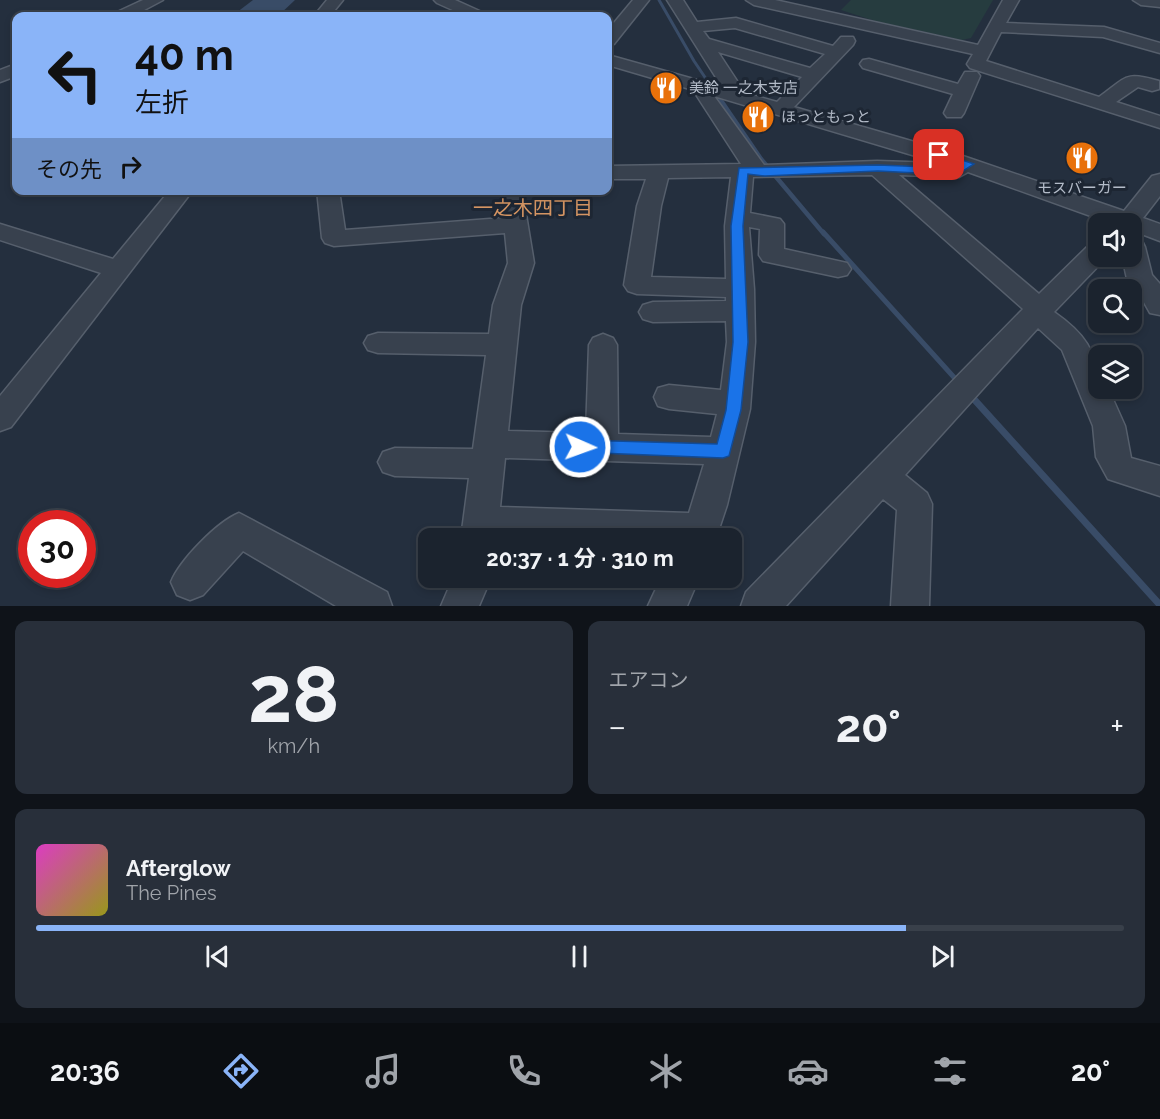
<!DOCTYPE html>
<html lang="ja">
<meta charset="utf-8">
<style>
:root{--surface:#1b232e;--page:#282f3a;--text:#f1f3f6;--muted:#a0a4aa;--line:#39404a;--accent:#8ab4f8}
body{margin:0;font-family:Raleway,"Noto Sans JP",sans-serif;background:var(--page);color:var(--text);height:100vh;display:flex;flex-direction:column;font-size:22px;white-space:nowrap}
*{box-sizing:border-box;margin:0}
p{font-size:20px;color:var(--muted)}
.icon{flex:none;width:33px;height:33px;fill:none;stroke:currentColor;stroke-width:2;stroke-linecap:round;stroke-linejoin:round}
.map{position:relative;height:606px;overflow:hidden}
.details{display:flex;flex-direction:column;gap:15px;padding:15px;background:#0f1319;flex:1}
.details>*{flex:none}
.guide{position:absolute;left:12px;top:12px;width:600px;height:183px;border-radius:12px;box-shadow:0 3px 9px #0003,0 0 0 2px var(--line);background:#8ab4f8;color:#111;overflow:hidden}
.fabs{position:absolute;left:1088px;top:213px;display:grid;gap:12px}
.fabs a{display:grid;place-items:center;width:54px;height:54px;border-radius:12px;background:var(--surface);box-shadow:0 3px 9px #0003,0 0 0 2px var(--line);font-size:30px}
.speed{position:absolute;left:18px;top:510px;display:flex;gap:12px;font-size:30px;font-weight:700;text-align:center}
.speed>*{display:grid;place-content:center;width:78px;height:78px;border-radius:50%;background:var(--surface);box-shadow:0 3px 9px #0003,0 0 0 2px var(--line);line-height:1}
.speed .limit{border:9px solid #d22;background:#fff;color:#111}
.pin{position:absolute;display:grid;place-items:center;width:51px;height:51px;color:#fff;margin:-26px;border-radius:12px;box-shadow:0 3px 9px #0006}
.me{position:absolute;width:66px;margin:-33px;rotate:92deg;stroke-linejoin:round;filter:drop-shadow(0 0 4px #0008)}
.turn{display:flex;align-items:center;gap:21px;height:126px;padding:0 24px;font-size:27px}
.turn .icon{width:78px;height:78px;stroke-width:2.5}
.turn b{display:block;font-size:42px;line-height:51px}
.then{display:flex;align-items:center;height:57px;padding:0 24px;background:#0003;gap:12px;font-size:22px}
.big{font-size:45px;font-weight:700;line-height:1.1}
.details .tile{flex:1;display:flex;flex-direction:column;justify-content:center;gap:9px;min-width:0;padding:0 21px;border-radius:12px;background:var(--page)}
.details .dial{align-items:center;gap:0}
.dial b{font-size:78px;line-height:1}
.song{display:flex;align-items:center;gap:18px}
.cover{width:72px;height:72px;border-radius:9px;background:linear-gradient(135deg,hsl(310 70% 55%),hsl(60 70% 35%))}
.played{height:6px;border-radius:3px;background:linear-gradient(90deg,var(--accent) 80%,var(--line) 80%)}
.keys{display:flex;justify-content:space-around;direction:ltr}
.heat{display:flex;justify-content:space-between;align-items:center;font-size:33px;direction:ltr}
.details .tiles{flex:1;display:grid;gap:15px;grid-template-columns:1fr 1fr}
.tile:last-child{grid-column:span 2}
.trip{position:absolute;left:418px;top:528px;width:324px;height:60px;border-radius:12px;background:var(--surface);box-shadow:0 3px 9px #0003,0 0 0 2px var(--line);font-weight:700;line-height:60px;text-align:center}
.menu{display:flex;height:96px;justify-content:space-around;align-items:center;background:#0b0e12;color:var(--muted)}
.menu .icon{width:42px;height:42px}
.menu .on{color:var(--accent)}
.menu b{font-size:27px;color:var(--text)}
.map>svg:first-child{display:block}
.green{fill:#263c3f}
.water{fill:#394c67}
.lines{fill:none;stroke-linecap:round;stroke-linejoin:round}
.stream-far3{stroke:#394c67;stroke-width:3}
.stream-far2{stroke:#394c67;stroke-width:4.5}
.stream-far1{stroke:#394c67;stroke-width:5}
.stream{stroke:#394c67;stroke-width:7}
.minor-casing{stroke:#565f6c;stroke-width:3}
.minor{fill:#38414e;fill-rule:evenodd}
.route{fill:#1a73e8;stroke:#114b97;stroke-width:1.5}
.labels{text-anchor:middle;stroke-width:6;stroke-linejoin:round;paint-order:stroke}
.far-poi-label{font-size:15px;fill:#b4bcc9;stroke:#1d2633;text-anchor:start}
.neighbourhood-label{font-size:20px;fill:#d59563;stroke:#1d2633}
</style>
<div class="map">
<svg width="1160" height="606" viewBox="0 0 1160 606">
<rect width="100%" height="100%" fill="#242f3e"/>
<polygon class="green" points="851,0 993,0 971,38 962,40 875,21 841,10"/>
<polygon class="water" points="253,0 295,0 278,16 232,16"/>
<g class="lines">
<polyline class="stream-far3" points="659,0 694,61 723,104"/>
<polyline class="stream-far2" points="722,102 761,159 824,234"/>
<g class="stream-far1">
<polyline points="823,232 960,384"/>
<polyline points="970,395 973,399"/>
</g>
<polyline class="stream" points="972,397 1160,605"/>
<g class="minor-casing">
<g id="minor">
<polygon points="143,0 163,0 133,16 113,16 115,13"/>
<polygon points="327,0 343,0 330,16 314,16"/>
<polygon points="434,0 455,0 484,13 486,16 466,16 437,3"/>
<polygon points="633,0 649,0 614,44 608,45 608,30"/>
<path d="M 667,0 L 683,0 L 697,22 L 736,18 L 833,46 L 841,37 L 853,37 L 855,41 L 853,45 L 794,107 L 963,156 L 1124,211 L 1152,176 L 1160,174 L 1160,196 L 1143,218 L 1160,224 L 1160,241 L 1131,230 L 1131,224 L 1113,224 L 968,172 L 959,177 L 899,175 L 1039,294 L 1089,245 L 1098,243 L 1098,256 L 1107,257 L 1054,312 C 1084,333 1098,351 1098,388 L 1108,388 L 1125,426 L 1131,458 L 1160,466 L 1160,496 L 1108,479 L 1096,457 L 1093,426 L 1062,350 L 1038,328 L 905,475 L 927,493 L 932,504 L 929,606 L 891,606 L 897,510 L 883,499 L 786,606 L 741,606 L 746,592 L 1023,309 L 872,175 L 753,177 L 750,213 L 780,219 L 784,224 L 784,249 L 847,263 L 851,269 L 847,275 L 838,277 L 763,261 L 759,255 L 760,229 L 749,227 L 754,289 L 755,342 L 750,409 L 727,505 L 716,538 L 461,538 L 469,478 L 395,476 L 383,472 L 378,462 L 383,452 L 395,448 L 473,449 L 486,355 L 378,353 L 368,350 L 364,343 L 368,336 L 378,333 L 489,334 L 493,305 L 508,263 L 505,233 L 334,246 L 325,243 L 322,238 L 317,190 L 339,190 L 345,230 L 503,218 L 500,190 L 522,190 L 534,263 L 521,305 L 508,431 L 586,433 L 589,345 L 593,338 L 603,334 L 613,338 L 617,345 L 618,434 L 711,437 L 717,414 L 669,409 L 658,406 L 654,397 L 658,388 L 669,385 L 721,390 L 727,342 L 726,321 L 653,322 L 643,319 L 639,312 L 643,305 L 653,302 L 726,301 L 726,297 L 637,294 L 628,291 L 624,285 L 637,206 L 646,179 L 608,179 L 608,166 L 741,164 L 693,90 L 608,65 L 608,55 L 722,87 ZM 735,28 L 825,54 L 810,68 L 709,39 L 703,31 ZM 718,52 L 802,77 L 777,102 L 745,93 ZM 714,96 L 939,163 L 877,161 L 764,165 ZM 731,177 L 725,226 L 726,279 L 651,277 L 661,206 L 668,178 ZM 505,458 L 704,464 L 689,513 L 500,507 Z"/>
<path d="M 746,0 L 775,0 L 978,45 L 1003,0 L 1019,0 L 1006,23 L 1104,27 L 1160,43 L 1160,53 L 1103,37 L 1001,32 L 986,61 L 1099,97 C 1127,77 1124,71 1159,81 L 1159,89 L 1152,91 L 1138,87 L 1116,102 L 1160,116 L 1160,128 L 970,68 L 967,64 L 973,54 L 754,5 Z"/>
<polygon points="1133,0 1160,0 1160,7 1141,5"/>
<polygon points="869,59 958,84 965,72 977,72 980,76 964,113 961,117 947,117 944,113 953,94 863,68 860,64 863,60"/>
<polygon points="16,64 16,76 0,82 0,70"/>
<polygon points="170,190 193,190 11,427 0,431 0,396 101,273 0,240 0,224 113,259"/>
<polygon points="1131,240 1142,241 1145,247 1152,275 1160,284 1160,315 1150,313 1137,290 1127,279 1122,256 1131,256"/>
<path d="M 239,513 L 387,592 L 392,606 L 336,606 L 243,551 L 203,595 L 190,600 L 177,595 L 171,582 C 180,560 217,522 239,513 Z"/>
<polygon points="453,578 491,578 479,606 441,606"/>
<polygon points="661,578 699,578 687,606 648,606"/>
</g>
</g>
<use href="#minor" class="minor"/>
</g>
<polygon class="route" points="939,152 974,164 957,175 878,171 765,176 748,174 743,226 748,342 741,410 729,456 723,458 574,452 572,447 574,442 580,440 717,444 726,410 733,342 731,226 739,168 878,165 955,168 960,165 935,157 935,153"/>
<defs>
<g id="restaurant-disc" transform="scale(1.725)"><circle r="9.5" fill="#e8710a" stroke="#1d2633"/><path d="M-5-6h1v4h1v-4h1v4h1v-4h1v5L-1.5 .5V6h-2V.5L-5-1ZM5-6V6H3V1.5H1.5Q1.5-4 5-6Z" fill="#fff"/></g>
</defs>
<g fill-rule="evenodd">
<use href="#restaurant-disc" x="666" y="88"/>
<use href="#restaurant-disc" x="758" y="117"/>
<use href="#restaurant-disc" x="1082" y="158"/>
</g>
<g class="labels">
<g class="far-poi-label">
<text x="689" y="93">美鈴 一之木支店</text>
<text x="781" y="122">ほっともっと</text>
<text x="1082" y="193" text-anchor="middle">モスバーガー</text>
</g>
<g class="neighbourhood-label">
<text x="533" y="215">一之木四丁目</text>
</g>
</g>
</svg>
<div class="fabs">
<a><svg class="icon" aria-label="sound" viewBox="0 0 24 24"><path d="M4 9h4l5-4v14l-5-4H4zM17 9q2 3 0 6"/></svg></a>
<a><svg class="icon" aria-label="search" viewBox="0 0 24 24"><circle cx="10" cy="10" r="6"/><path d="M15 15l6 6"/></svg></a>
<a><svg class="icon" aria-label="layers" viewBox="0 0 24 24"><path d="M12 4l9 5-9 5-9-5zM3 14l9 5 9-5"/></svg></a>
</div>
<div class="speed"><div class="limit">30</div></div>
<div class="pin" style="left:939px;top:155px;background:#d93025"><svg class="icon" aria-label="arrive" viewBox="0 0 24 24"><path d="M6 21V4h12l-3 4 3 4H6"/></svg></div>
<svg class="me" style="left:580px;top:447px" viewBox="-20 -20 40 40"><circle r="17" fill="#1a73e8" stroke="#fff" stroke-width="3"/><path d="M0-11L8 9 0 5-8 9z" fill="#fff"/></svg>
<div class="trip">20:37 · 1 分 · 310 m</div>
<div class="guide">
<div class="turn"><svg class="icon" aria-label="left" viewBox="0 0 24 24"><path d="M17 20v-9H6M10 6l-5 5 5 5"/></svg><div><b>40 m</b>左折</div></div>
<div class="then">その先<svg class="icon" aria-label="right" viewBox="0 0 24 24"><path d="M7 20v-9h11M14 6l5 5-5 5"/></svg></div>
</div>
</div>
<section class="details">
<div class="tiles">
<div class="tile dial"><b>28</b><p>km/h</p></div>
<div class="tile"><p>エアコン</p>
<div class="heat"><a>−</a><b class="big">20°</b><a>+</a></div>
</div>
<div class="tile">
<div class="song"><i class="cover"></i><div><b>Afterglow</b><p>The Pines</p></div></div>
<div class="played"></div>
<div class="keys"><svg class="icon" aria-label="previous" viewBox="0 0 24 24"><path d="M18 5L8 12l10 7zM5 5v14"/></svg><svg class="icon" aria-label="pause" viewBox="0 0 24 24"><path d="M8 5v14M16 5v14"/></svg><svg class="icon" aria-label="next" viewBox="0 0 24 24"><path d="M6 5l10 7-10 7zM19 5v14"/></svg></div>
</div>
</div>
</section>
<nav class="menu">
<b>20:36</b>
<svg class="icon on" aria-label="directions" viewBox="0 0 24 24"><path d="M12 3l9 9-9 9-9-9zM9 14v-3h6M13 9l2 2-2 2"/></svg>
<svg class="icon" aria-label="music" viewBox="0 0 24 24"><path d="M9 18V5l10-2v13"/><circle cx="6" cy="18" r="3"/><circle cx="16" cy="16" r="3"/></svg>
<svg class="icon" aria-label="phone" viewBox="0 0 24 24"><path d="M5 4h4l2 5-3 2q2 4 5 5l2-3 5 2v4C11 20 4 13 5 4z"/></svg>
<svg class="icon" aria-label="climate" viewBox="0 0 24 24"><path d="M12 3v18M4 7l16 10M4 17L20 7"/></svg>
<svg class="icon" aria-label="car" viewBox="0 0 24 24"><path d="M5 17H2v-5l4-1 3-4h7l3 4 3 1v5h-3M9 17h6M6 11h13"/><circle cx="7" cy="17" r="2"/><circle cx="17" cy="17" r="2"/></svg>
<svg class="icon" aria-label="filters" viewBox="0 0 24 24"><path d="M4 7h16M4 17h16"/><circle cx="9" cy="7" r="2"/><circle cx="15" cy="17" r="2"/></svg>
<b>20°</b>
</nav>
